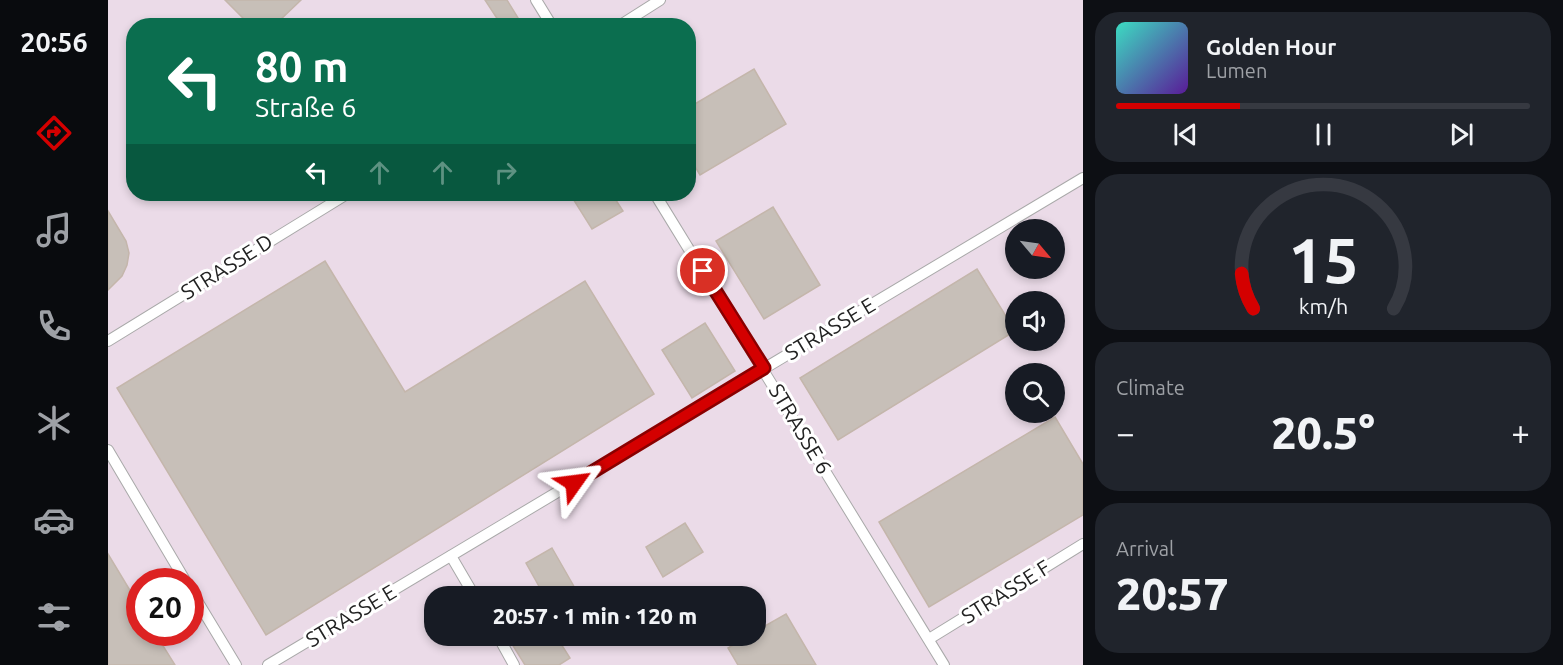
<!DOCTYPE html>
<meta charset="utf-8">
<style>
:root{--surface:#171b24;--page:#20242c;--text:#f1f3f6;--muted:#9ea1a6;--line:#363941;--accent:#d40000}
body{margin:0;font-family:Ubuntu,sans-serif;background:var(--page);color:var(--text);height:100vh;display:flex;flex-direction:column;font-size:22px;white-space:nowrap}
*{box-sizing:border-box;margin:0}
p{font-size:20px;color:var(--muted)}
.icon{flex:none;width:33px;height:33px;fill:none;stroke:currentColor;stroke-width:2;stroke-linecap:round;stroke-linejoin:round}
.map{position:relative;flex:1;overflow:hidden}
.sheet{display:flex;flex-direction:column;gap:12px;padding:12px;background:#0d0f14;width:480px}
.sheet>*{flex:none}
.banner{position:absolute;left:18px;top:18px;width:570px;height:183px;border-radius:24px;box-shadow:0 3px 9px #0003;background:#0b6e4f;color:#fff;overflow:hidden}
.needle{width:39px;rotate:119deg}
.tools{position:absolute;left:897px;top:219px;display:grid;gap:12px}
.tools a{display:grid;place-items:center;width:60px;height:60px;border-radius:50%;background:var(--surface);box-shadow:0 3px 9px #0003;font-size:30px}
.speed{position:absolute;left:18px;top:568px;display:flex;gap:12px;font-size:30px;font-weight:700;text-align:center}
.speed>*{display:grid;place-content:center;width:78px;height:78px;border-radius:50%;background:var(--surface);box-shadow:0 3px 9px #0003;line-height:1}
.speed .limit{border:9px solid #d22;background:#fff;color:#111}
.pin{position:absolute;display:grid;place-items:center;width:51px;height:51px;color:#fff;margin:-26px;border:3px solid #fff;border-radius:50%;box-shadow:0 2px 6px #0007}
.me{position:absolute;width:66px;margin:-33px;rotate:59deg;stroke-linejoin:round;filter:drop-shadow(0 0 4px #0008)}
.turn{display:flex;align-items:center;gap:21px;height:126px;padding:0 30px;font-size:27px}
.turn .icon{width:78px;height:78px;stroke-width:2.5}
.turn b{display:block;font-size:42px;line-height:51px}
.lanes{display:flex;align-items:center;height:57px;padding:0 30px;background:#0003;justify-content:center;gap:30px;direction:ltr}
.lanes .off{opacity:.35}
.big{font-size:45px;font-weight:800;line-height:1.1}
.sheet .tile{flex:1;display:flex;flex-direction:column;justify-content:center;gap:9px;min-width:0;padding:0 21px;border-radius:24px;background:var(--page)}
.sheet .dial{align-items:center;gap:0}
.dial svg{height:156px;overflow:visible;fill:none;stroke:var(--line);stroke-width:7;stroke-linecap:round;text-anchor:middle}
.dial text{fill:var(--text);stroke:none}
.song{display:flex;align-items:center;gap:18px}
.cover{width:72px;height:72px;border-radius:9px;background:linear-gradient(135deg,hsl(170 70% 55%),hsl(270 70% 35%))}
.played{height:6px;border-radius:3px;background:linear-gradient(90deg,var(--accent) 30%,var(--line) 30%)}
.keys{display:flex;justify-content:space-around;direction:ltr}
.heat{display:flex;justify-content:space-between;align-items:center;font-size:33px;direction:ltr}
.trip{position:absolute;left:316px;top:586px;width:342px;height:60px;border-radius:24px;background:var(--surface);box-shadow:0 3px 9px #0003;font-weight:800;line-height:60px;text-align:center}
main{display:flex;flex:1;min-height:0}
.tabs{display:flex;flex-direction:column;width:108px;justify-content:space-around;align-items:center;background:#090b0e;color:var(--muted)}
.tabs .icon{width:42px;height:42px}
.tabs .active{color:var(--accent)}
.tabs b{font-size:27px;color:var(--text)}
.map>svg:first-child{display:block}
.industrial{fill:#ebdbe8;fill-rule:evenodd}
.building{fill:#c7bfb8;stroke:#c4b6ab;stroke-width:1.5}
.lines{fill:none;stroke-linecap:round;stroke-linejoin:round}
.lane-casing{stroke:#a9a9a9;stroke-width:12}
.lane{stroke:#fff;stroke-width:10}
.route-casing{stroke:#8a0000;stroke-width:15}
.route{stroke:#d40000;stroke-width:10}
.labels{text-anchor:middle;stroke-width:6;stroke-linejoin:round;paint-order:stroke}
.street-label{font-size:21px;fill:#222;stroke:#fff}
</style>
<main>
<nav class="tabs">
<b>20:56</b>
<svg class="icon active" aria-label="directions" viewBox="0 0 24 24"><path d="M12 3l9 9-9 9-9-9zM9 14v-3h6M13 9l2 2-2 2"/></svg>
<svg class="icon" aria-label="music" viewBox="0 0 24 24"><path d="M9 18V5l10-2v13"/><circle cx="6" cy="18" r="3"/><circle cx="16" cy="16" r="3"/></svg>
<svg class="icon" aria-label="phone" viewBox="0 0 24 24"><path d="M5 4h4l2 5-3 2q2 4 5 5l2-3 5 2v4C11 20 4 13 5 4z"/></svg>
<svg class="icon" aria-label="climate" viewBox="0 0 24 24"><path d="M12 3v18M4 7l16 10M4 17L20 7"/></svg>
<svg class="icon" aria-label="car" viewBox="0 0 24 24"><path d="M5 17H2v-5l4-1 3-4h7l3 4 3 1v5h-3M9 17h6M6 11h13"/><circle cx="7" cy="17" r="2"/><circle cx="17" cy="17" r="2"/></svg>
<svg class="icon" aria-label="filters" viewBox="0 0 24 24"><path d="M4 7h16M4 17h16"/><circle cx="9" cy="7" r="2"/><circle cx="15" cy="17" r="2"/></svg>
</nav>
<div class="map">
<svg width="975" height="665" viewBox="0 0 975 665">
<rect width="100%" height="100%" fill="#f2efe9"/>
<path class="industrial" d="M 0,0 L 975,0 L 975,665 L 0,665 ZM 26,26 L 580,26 L 580,194 L 26,194 ZM 908,230 L 946,230 L 946,268 L 908,268 ZM 908,302 L 946,302 L 946,340 L 908,340 ZM 908,374 L 946,374 L 946,412 L 908,412 ZM 32,582 L 82,582 L 82,633 L 32,633 ZM 327,597 L 648,597 L 648,636 L 327,636 Z"/>
<g class="building">
<polygon points="117,0 193,0 173,19 162,23 150,24 136,19"/>
<polygon points="377,0 399,0 415,26 394,26"/>
<polygon points="646,69 678,124 592,175 580,155 580,108"/>
<polygon points="462,194 504,194 515,211 484,229"/>
<polygon points="665,207 712,285 656,319 608,241"/>
<polygon points="0,211 18,241 21,253 19,265 14,276 0,290"/>
<polygon points="217,261 297,392 477,281 546,394 158,635 9,388"/>
<polygon points="869,269 907,331 730,440 692,378"/>
<polygon points="597,323 627,371 584,398 554,350"/>
<polygon points="947,417 975,464 975,515 821,607 771,522"/>
<polygon points="577,523 595,552 555,577 538,547"/>
<polygon points="444,548 472,597 437,597 418,563"/>
<polygon points="0,554 32,607 32,633 47,633 67,665 0,665"/>
<polygon points="678,614 708,665 630,665 620,648 640,636 648,636 648,631"/>
<polygon points="399,636 448,636 462,658 451,665 417,665"/>
</g>
<g class="lines">
<g class="lane-casing">
<g id="lane">
<polyline points="428,0 444,26"/>
<polyline points="511,26 552,0"/>
<polyline points="547,194 836,665"/>
<polyline points="0,341 239,194"/>
<polyline points="0,450 78,582"/>
<polyline points="343,556 367,597"/>
<polyline points="82,589 128,665"/>
<polyline points="390,636 406,665"/>
<polyline points="821,639 975,544"/>
<polyline points="160,665 975,178"/>
</g>
</g>
<use href="#lane" class="lane"/>
</g>
<g class="lines">
<g class="route-casing">
<polyline id="route" points="466,483 656,368 595,271"/>
</g>
<use href="#route" class="route"/>
</g>
<g class="labels">
<g class="street-label">
<text transform="translate(119 267) rotate(-32)" y="7">STRASSE D</text>
<text transform="translate(722 329) rotate(-31)" y="7">STRASSE E</text>
<text transform="translate(692 429) rotate(59)" y="7">STRASSE 6</text>
<text transform="translate(898 592) rotate(-32)" y="7">STRASSE F</text>
<text transform="translate(243 616) rotate(-31)" y="7">STRASSE E</text>
</g>
</g>
</svg>
<div class="tools">
<a><svg class="needle" viewBox="-14 -14 28 28"><path d="M0-13l5 13h-10z" fill="#e53935"/><path d="M0 13l5-13h-10z" fill="#9ea1a6"/></svg></a>
<a><svg class="icon" aria-label="sound" viewBox="0 0 24 24"><path d="M4 9h4l5-4v14l-5-4H4zM17 9q2 3 0 6"/></svg></a>
<a><svg class="icon" aria-label="search" viewBox="0 0 24 24"><circle cx="10" cy="10" r="6"/><path d="M15 15l6 6"/></svg></a>
</div>
<div class="speed"><div class="limit">20</div></div>
<div class="pin" style="left:595px;top:271px;background:#d93025"><svg class="icon" aria-label="arrive" viewBox="0 0 24 24"><path d="M6 21V4h12l-3 4 3 4H6"/></svg></div>
<svg class="me" style="left:466px;top:483px" viewBox="-20 -20 40 40"><path d="M0-17L14 15 0 8-14 15z" fill="#d40000" stroke="#fff" stroke-width="4"/></svg>
<div class="trip">20:57 · 1 min · 120 m</div>
<div class="banner">
<div class="turn"><svg class="icon" aria-label="left" viewBox="0 0 24 24"><path d="M17 20v-9H6M10 6l-5 5 5 5"/></svg><div><b>80 m</b>Straße 6</div></div>
<div class="lanes"><svg class="icon" aria-label="left" viewBox="0 0 24 24"><path d="M17 20v-9H6M10 6l-5 5 5 5"/></svg><svg class="icon off" aria-label="ahead" viewBox="0 0 24 24"><path d="M12 20V5M6 11l6-6 6 6"/></svg><svg class="icon off" aria-label="ahead" viewBox="0 0 24 24"><path d="M12 20V5M6 11l6-6 6 6"/></svg><svg class="icon off" aria-label="right" viewBox="0 0 24 24"><path d="M7 20v-9h11M14 6l5 5-5 5"/></svg></div>
</div>
</div>
<section class="sheet">
<div class="tile">
<div class="song"><i class="cover"></i><div><b>Golden Hour</b><p>Lumen</p></div></div>
<div class="played"></div>
<div class="keys"><svg class="icon" aria-label="previous" viewBox="0 0 24 24"><path d="M18 5L8 12l10 7zM5 5v14"/></svg><svg class="icon" aria-label="pause" viewBox="0 0 24 24"><path d="M8 5v14M16 5v14"/></svg><svg class="icon" aria-label="next" viewBox="0 0 24 24"><path d="M6 5l10 7-10 7zM19 5v14"/></svg></div>
</div>
<div class="tile dial"><svg viewBox="0 0 100 80">
<path d="M14 69A42 42 0 1 1 86 69"/>
<path d="M14 69A42 42 0 0 1 8 51" stroke="#d40000"/>
<text x="50" y="56" font-size="32" font-weight="700">15</text>
<text x="50" y="72" font-size="11">km/h</text>
</svg></div>
<div class="tile"><p>Climate</p>
<div class="heat"><a>−</a><b class="big">20.5°</b><a>+</a></div>
</div>
<div class="tile"><p>Arrival</p><b class="big">20:57</b></div>
</section>
</main>
